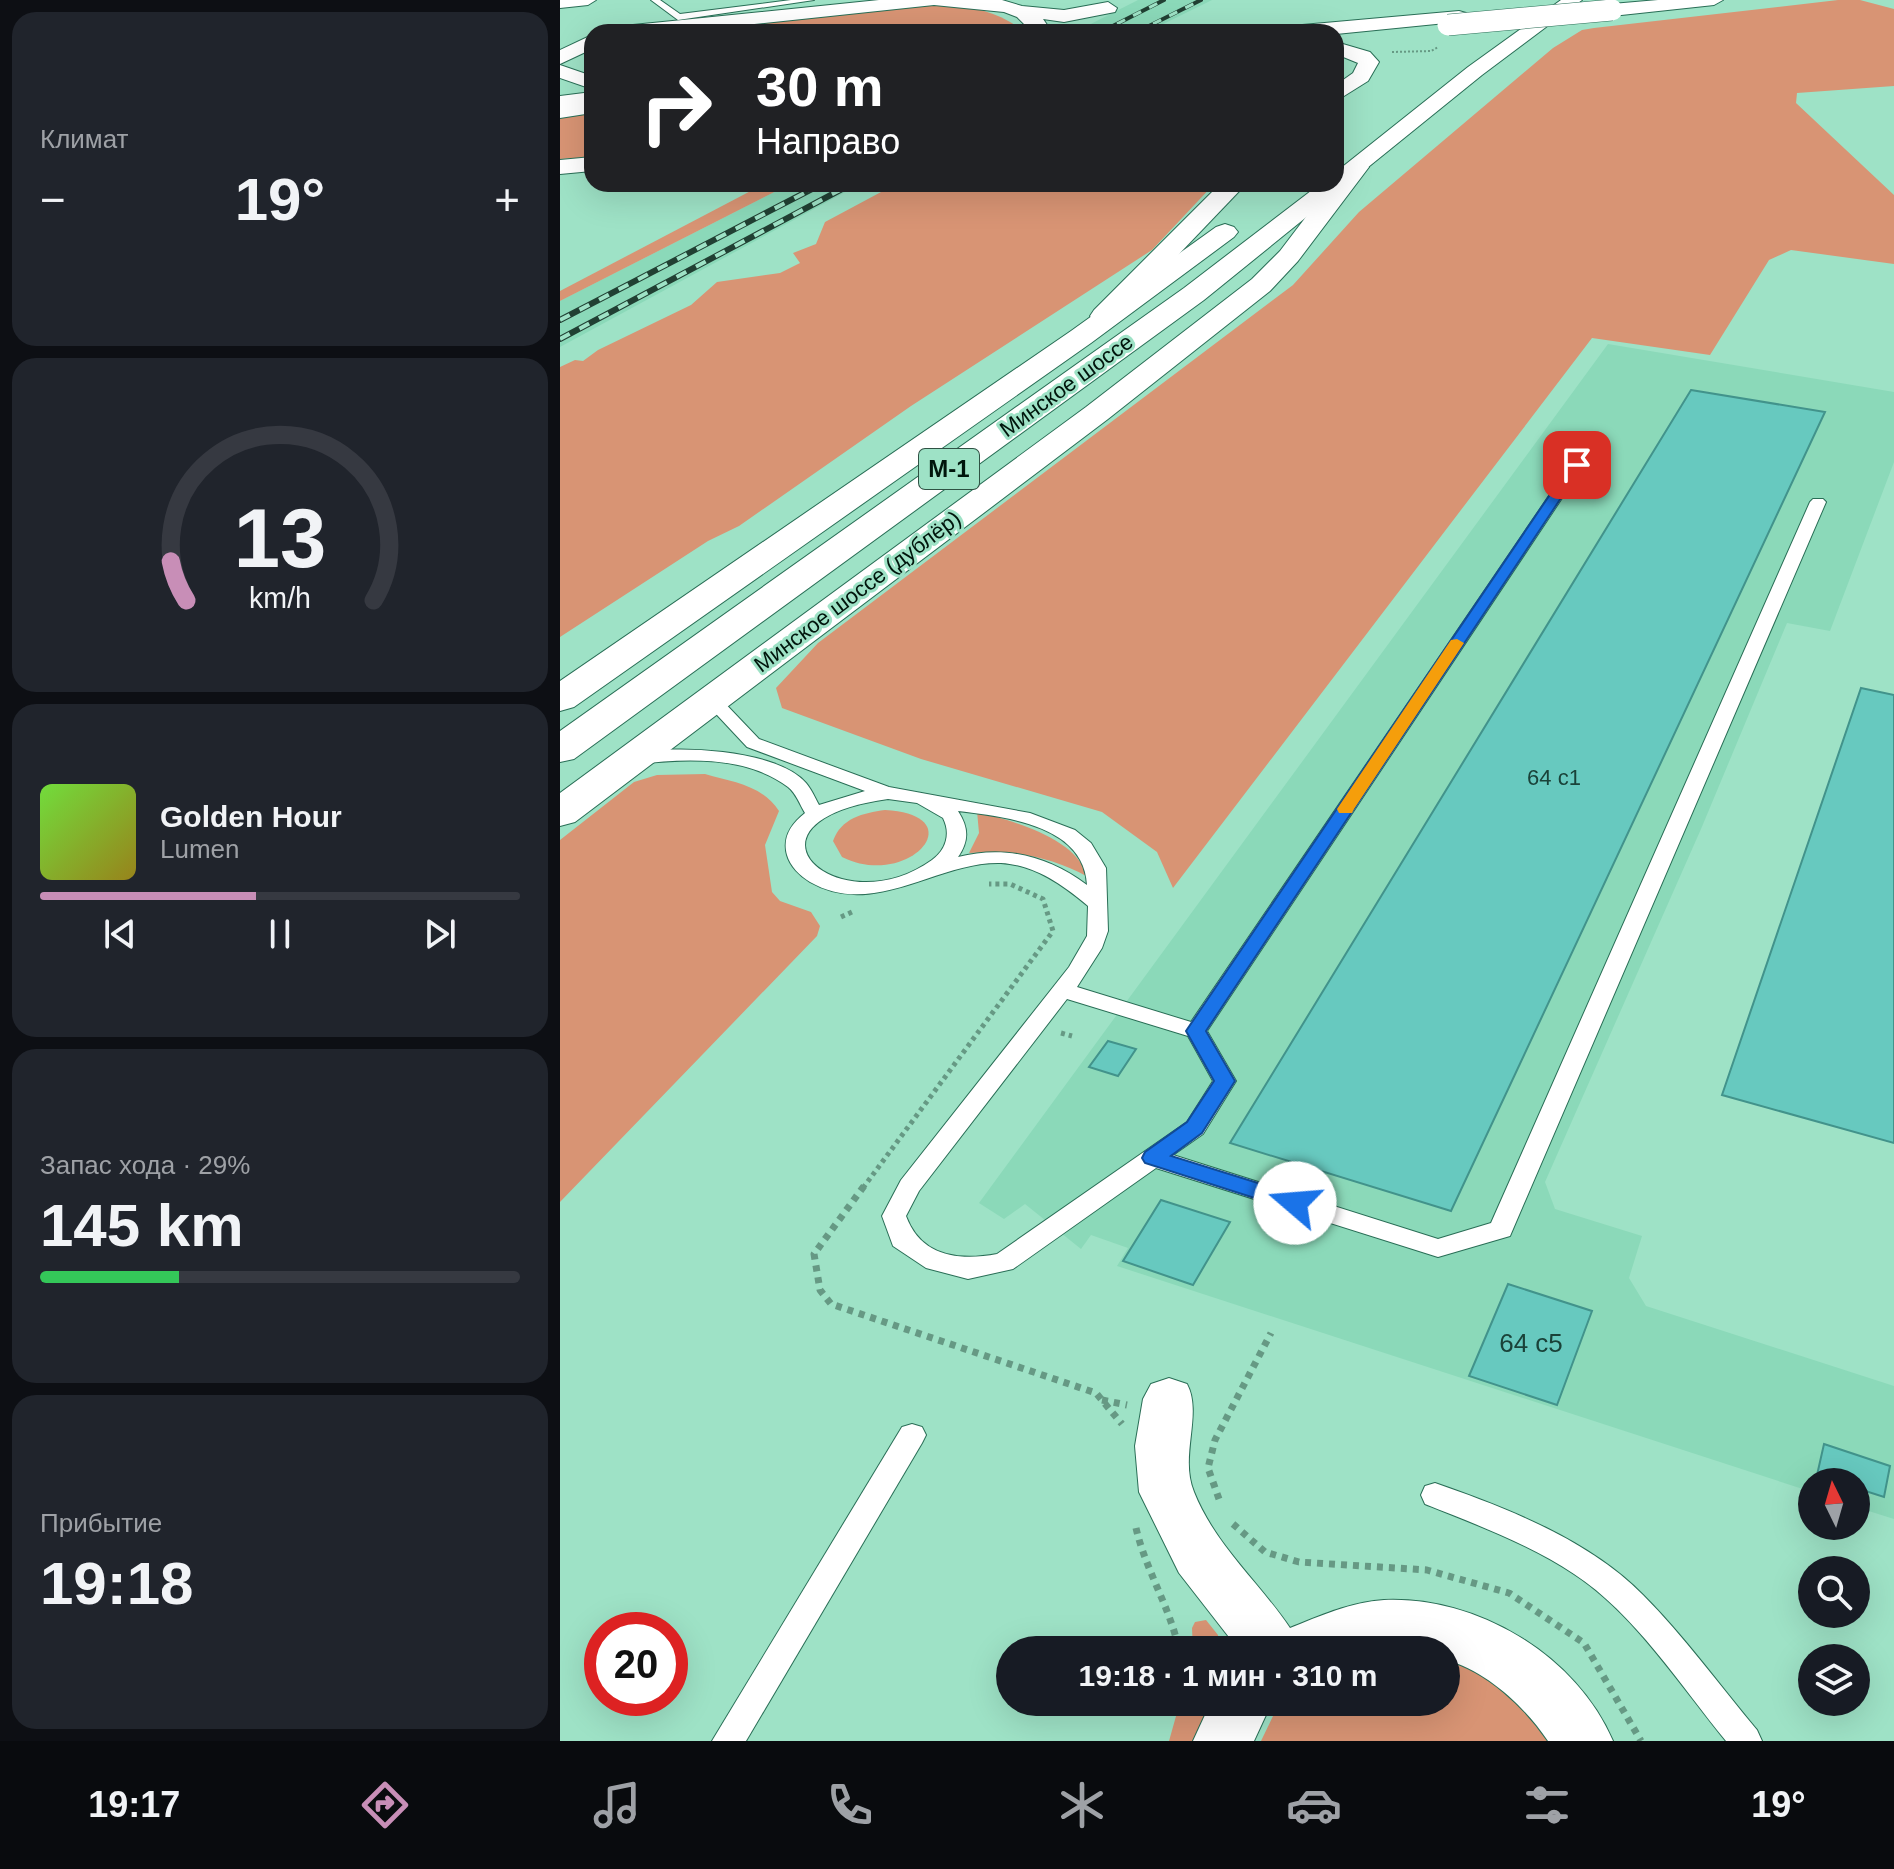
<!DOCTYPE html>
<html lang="ru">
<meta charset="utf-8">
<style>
:root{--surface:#171b24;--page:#20242c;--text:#f1f3f6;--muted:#9ea1a6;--line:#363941;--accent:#c88eb7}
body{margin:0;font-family:Helvetica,sans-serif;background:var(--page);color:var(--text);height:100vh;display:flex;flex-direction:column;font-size:30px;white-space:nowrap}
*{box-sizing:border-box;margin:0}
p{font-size:26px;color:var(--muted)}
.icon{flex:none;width:44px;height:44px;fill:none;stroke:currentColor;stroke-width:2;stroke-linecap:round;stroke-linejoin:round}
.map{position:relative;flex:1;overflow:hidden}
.side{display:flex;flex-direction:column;gap:12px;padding:12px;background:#0d0f14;width:560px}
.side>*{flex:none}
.top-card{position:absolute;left:24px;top:24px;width:760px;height:168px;border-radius:24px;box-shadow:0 8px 32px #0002;background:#202124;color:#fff;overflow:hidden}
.needle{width:52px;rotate:355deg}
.fabs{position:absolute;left:1238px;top:1468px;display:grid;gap:16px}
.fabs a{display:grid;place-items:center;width:72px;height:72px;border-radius:50%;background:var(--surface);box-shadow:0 8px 32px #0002;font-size:40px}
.speed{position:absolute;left:24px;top:1612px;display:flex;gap:16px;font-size:40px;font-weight:700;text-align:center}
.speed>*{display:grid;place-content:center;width:104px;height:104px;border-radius:50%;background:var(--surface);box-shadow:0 8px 32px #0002;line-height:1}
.speed .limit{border:12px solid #d22;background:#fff;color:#111}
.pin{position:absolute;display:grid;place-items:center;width:68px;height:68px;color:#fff;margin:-34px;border-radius:16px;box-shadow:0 4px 12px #0006}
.me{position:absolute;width:88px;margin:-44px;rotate:288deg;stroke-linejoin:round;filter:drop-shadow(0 0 6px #0008)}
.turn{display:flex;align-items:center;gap:28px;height:168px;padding:0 40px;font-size:36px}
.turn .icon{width:104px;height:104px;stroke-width:2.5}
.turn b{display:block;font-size:56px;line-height:68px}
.big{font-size:60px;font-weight:600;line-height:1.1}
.side .tile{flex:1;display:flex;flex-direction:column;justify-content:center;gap:12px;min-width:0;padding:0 28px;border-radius:24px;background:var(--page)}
.side .dial{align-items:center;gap:0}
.dial svg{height:208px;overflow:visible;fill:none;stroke:var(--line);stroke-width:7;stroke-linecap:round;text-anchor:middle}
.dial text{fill:var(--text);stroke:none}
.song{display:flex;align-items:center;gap:24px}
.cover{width:96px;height:96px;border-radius:12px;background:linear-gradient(135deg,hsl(100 70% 55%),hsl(50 70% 35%))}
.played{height:8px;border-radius:4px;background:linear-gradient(90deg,var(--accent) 45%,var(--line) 45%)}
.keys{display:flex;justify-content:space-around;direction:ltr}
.heat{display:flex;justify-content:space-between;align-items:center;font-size:44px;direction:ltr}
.charge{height:12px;border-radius:6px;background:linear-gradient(90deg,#34c759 29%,var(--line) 0)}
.trip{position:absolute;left:436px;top:1636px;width:464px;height:80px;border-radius:40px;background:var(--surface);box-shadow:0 8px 32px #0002;font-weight:600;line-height:80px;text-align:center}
.dock{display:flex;height:128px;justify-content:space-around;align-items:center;background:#090b0e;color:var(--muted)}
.dock .icon{width:56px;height:56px}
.dock .on{color:var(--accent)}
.dock b{font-size:36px;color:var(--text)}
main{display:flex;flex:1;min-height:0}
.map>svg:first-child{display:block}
.built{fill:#8bd9b9}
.green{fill:#d89474}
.building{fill:#67c9bf;stroke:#42938b;stroke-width:2}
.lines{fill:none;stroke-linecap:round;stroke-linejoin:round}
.service-casing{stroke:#296e56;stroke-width:2}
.minor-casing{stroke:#296e56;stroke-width:2}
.tertiary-casing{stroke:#296e56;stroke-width:2}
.secondary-casing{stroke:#296e56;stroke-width:2}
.primary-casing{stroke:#296e56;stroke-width:2}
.trunk-casing{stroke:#296e56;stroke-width:2}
.path-far2{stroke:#669984;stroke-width:2;stroke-dasharray:2 2;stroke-linecap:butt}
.path-far1{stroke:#669984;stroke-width:5;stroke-dasharray:4 4;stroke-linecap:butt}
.path{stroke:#669984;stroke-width:7;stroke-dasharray:6 6;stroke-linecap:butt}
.service{fill:#fff;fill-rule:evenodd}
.minor{fill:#fff;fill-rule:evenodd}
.tertiary{fill:#fff;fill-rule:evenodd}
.secondary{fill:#fff;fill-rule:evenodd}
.primary{fill:#fff;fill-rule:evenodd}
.trunk{fill:#fff;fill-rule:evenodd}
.rail-far1-casing{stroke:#214033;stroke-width:4}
.rail-casing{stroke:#214033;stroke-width:6}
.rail-far1{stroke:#9ee2c6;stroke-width:3;stroke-dasharray:9;stroke-linecap:butt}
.rail{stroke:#9ee2c6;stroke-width:4;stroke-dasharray:11;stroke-linecap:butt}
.primary-bridge-casing{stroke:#296e56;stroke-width:22;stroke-linecap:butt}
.primary-bridge{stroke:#fff;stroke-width:21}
.route{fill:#1a73e8;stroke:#114b97;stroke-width:2}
.slow{fill:#f59e0b}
.labels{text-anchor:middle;stroke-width:6;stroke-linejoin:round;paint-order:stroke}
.far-street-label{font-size:22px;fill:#00150c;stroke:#9ee2c6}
.number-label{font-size:22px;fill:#1a4239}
.shield{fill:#9ee2c6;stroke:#2f5244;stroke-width:2}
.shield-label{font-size:24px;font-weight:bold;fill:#00150c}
.near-number-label{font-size:26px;fill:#1a4239}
</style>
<main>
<section class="side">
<div class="tile"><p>Климат</p>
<div class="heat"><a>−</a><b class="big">19°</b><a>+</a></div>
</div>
<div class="tile dial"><svg viewBox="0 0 100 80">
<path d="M14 69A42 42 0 1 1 86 69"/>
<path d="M14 69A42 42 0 0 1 8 54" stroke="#c88eb7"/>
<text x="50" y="56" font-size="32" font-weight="700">13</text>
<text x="50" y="72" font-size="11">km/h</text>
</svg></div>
<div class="tile">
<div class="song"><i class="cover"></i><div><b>Golden Hour</b><p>Lumen</p></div></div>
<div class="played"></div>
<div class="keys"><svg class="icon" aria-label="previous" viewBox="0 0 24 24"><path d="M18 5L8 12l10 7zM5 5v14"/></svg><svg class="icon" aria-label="pause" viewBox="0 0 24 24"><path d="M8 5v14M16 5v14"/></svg><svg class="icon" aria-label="next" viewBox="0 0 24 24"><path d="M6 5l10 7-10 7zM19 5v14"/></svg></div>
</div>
<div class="tile"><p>Запас хода · 29%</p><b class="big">145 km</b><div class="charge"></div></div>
<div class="tile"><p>Прибытие</p><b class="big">19:18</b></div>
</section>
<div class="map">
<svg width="1334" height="1741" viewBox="0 0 1334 1741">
<rect width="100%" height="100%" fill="#9ee2c6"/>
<g class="built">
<polygon points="578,0 652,0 587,32 515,32"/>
<polygon points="230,184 300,184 0,347 0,301"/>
<polygon points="1048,344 1334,392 1334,462 1270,631 1227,623 1141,829 985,1182 995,1209 1082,1236 1069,1278 1086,1306 1334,1386 1334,1519 1296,1507 1296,1482 1252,1482 1252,1492 557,1266 568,1248 531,1235 521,1249 465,1204 444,1219 419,1203"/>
</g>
<g class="green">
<polygon points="1278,0 1300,0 1334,9 1334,86 1237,93 1236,103 1334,195 1334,264 1231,250 1209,260 1150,355 1032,338 613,888 597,852 542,812 361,759 222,708 216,688 258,643 733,285 799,212 993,48 1022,30 1034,28"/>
<path d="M 385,4 C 415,7 441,13 465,32 L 98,32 Z"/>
<polygon points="32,114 32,157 0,159 0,117"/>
<polygon points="204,184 230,184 0,301 0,291"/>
<polygon points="336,184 654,184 592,250 351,406 179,526 148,541 0,637 0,367 15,360 23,361 38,350 131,305 157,282 220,273 240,263 233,253 256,244 265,222"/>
<path d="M 145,774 C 173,782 202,785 219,811 L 205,845 L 212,892 L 220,901 L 251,912 L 260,926 L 257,936 L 0,1202 L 0,840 L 74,782 L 97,775 Z"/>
<path d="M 325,810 C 415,815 348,890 282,857 L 273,841 C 281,818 303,813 325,810 Z"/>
<path d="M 417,811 C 453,822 516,837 528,877 C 490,856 453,850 409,853 L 419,833 Z"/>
<polygon points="646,1620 658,1635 660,1650 633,1650 632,1628 635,1622"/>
<polygon points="886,1654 935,1673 1001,1741 701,1741 714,1714 726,1702 886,1702"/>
<polygon points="620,1702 653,1702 637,1741 609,1741"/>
</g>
<g class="building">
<polygon points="1131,390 1265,412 891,1211 670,1143"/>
<polygon points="1301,688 1334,695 1334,1143 1162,1095"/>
<polygon points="548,1041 576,1049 558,1076 529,1067"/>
<polygon points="601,1200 670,1222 633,1285 563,1261"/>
<polygon points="948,1284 1032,1311 997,1405 909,1376"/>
<polygon points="1264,1444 1330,1466 1324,1497 1296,1488 1296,1482 1279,1482 1257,1475"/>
</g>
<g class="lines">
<g class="service-casing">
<g id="service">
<polygon points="91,0 100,0 120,14 231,0 254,0 118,20"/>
<path d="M 1017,461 L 1024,465 L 647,1031 L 676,1081 L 643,1134 L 613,1155 L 878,1239 L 931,1223 L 1250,502 L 1253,499 L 1263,499 L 1266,502 L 950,1236 L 878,1257 L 596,1168 L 453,1269 L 408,1279 L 366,1268 L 333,1246 L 322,1216 L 341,1180 L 509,967 L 527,936 L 528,906 C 503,885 475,865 441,863 C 377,861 314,919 250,882 C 240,876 230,866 227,855 C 222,837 231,824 245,813 C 240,805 236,793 228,787 C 187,756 127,758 78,764 L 71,762 L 69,758 L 71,754 C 112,744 217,749 246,783 C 252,790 255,798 259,805 L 305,791 L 187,747 L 143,700 L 152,695 L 158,696 L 199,739 L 329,787 L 470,813 L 515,830 L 531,843 L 546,868 L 548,931 L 542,948 L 517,987 L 631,1022 L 1010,465 ZM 328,799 L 357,803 L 383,818 C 391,834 386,850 372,860 C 278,927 164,822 328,799 ZM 398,811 C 446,817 524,825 527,885 C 488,856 445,845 398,857 C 409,841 409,828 398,811 ZM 507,999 L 628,1036 L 653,1081 L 627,1122 L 437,1254 C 400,1261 361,1257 346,1216 L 359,1191 Z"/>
<polygon points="352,1424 362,1427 366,1435 362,1443 186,1741 152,1741 342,1427"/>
<path d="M 875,1483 C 947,1508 1029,1540 1083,1595 C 1124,1636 1160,1686 1197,1730 L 1202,1741 L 1166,1741 C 1121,1686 1074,1613 1014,1574 C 969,1544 915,1524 865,1504 L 861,1495 L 865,1486 Z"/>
</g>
</g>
<g class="minor-casing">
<g id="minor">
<polygon points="0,0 36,0 28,5 0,8"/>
<path d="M 609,1378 L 627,1384 C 643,1414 619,1456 634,1492 C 655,1545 699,1582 730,1628 C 760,1616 791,1602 824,1600 C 917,1596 1016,1655 1053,1741 L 988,1741 C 965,1707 927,1671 886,1660 L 886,1650 L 679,1650 L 619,1573 L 579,1492 L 575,1446 L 583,1399 L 591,1384 Z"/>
<polygon points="651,1702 712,1702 694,1741 633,1741"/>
</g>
</g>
<g class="tertiary-casing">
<g id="tertiary">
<polygon points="319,0 442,0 462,6 504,10 548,2 557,8 555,12 504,22 483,19 492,32 472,32 457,17 444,12 374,5 118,32 53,32 63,26"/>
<polygon points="32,35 32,49 0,64 0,50"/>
<polygon points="0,65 32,76 32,89 0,78"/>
<polygon points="32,101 32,113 0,118 0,106"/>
<polygon points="32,157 32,171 0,174 0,160"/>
</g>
</g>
<g class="secondary-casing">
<path id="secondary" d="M 797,160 L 805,162 L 809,167 L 738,261 L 710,291 L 548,419 L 15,822 L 0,826 L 0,793 L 526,407 L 692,279 L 720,251 L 771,184 L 776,184 C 776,173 786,163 797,160 Z"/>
</g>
<g class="primary-casing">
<g id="primary">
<polygon points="1098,0 1163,0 1154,5 1052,16 1043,10 1052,4"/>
<polygon points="899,11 906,13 908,17 906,21 776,34 721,32 731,26"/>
<polygon points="776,42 810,52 819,62 808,81 776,101 776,85 793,73 798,63 776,54"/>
<polygon points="32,92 32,104 0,108 0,96"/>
<polygon points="660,184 686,184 554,322 544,324 534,322 530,316 534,310"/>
</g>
</g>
<g class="trunk-casing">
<g id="trunk">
<polygon points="1001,0 1022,0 922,75 644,300 14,759 0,762 0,731 624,288 760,184 776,184 776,172 908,67"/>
<polygon points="665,224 674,227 678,232 674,237 531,343 14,707 0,711 0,681 511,331 656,227"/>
</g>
</g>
<polyline class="path-far2" points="832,52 871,51 878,47"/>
<g class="path-far1">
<polyline points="281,917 292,912"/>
<polyline points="501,1033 512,1036"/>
<polyline points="303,1188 493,931 483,899 450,884 429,884"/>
</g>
<g class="path">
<polyline points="304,1186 254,1254 260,1290 271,1304 536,1393 562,1424"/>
<polyline points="542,1400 567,1405"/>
<polyline points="659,1499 648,1468 655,1440 711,1333"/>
<polyline points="673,1524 705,1552 739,1562 867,1570 949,1593 1024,1643 1081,1741"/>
<path d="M 576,1528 C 586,1571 610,1607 619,1650"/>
</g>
<use href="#service" class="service"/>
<use href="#minor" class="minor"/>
<use href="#tertiary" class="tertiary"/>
<use href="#secondary" class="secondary"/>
<use href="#primary" class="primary"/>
<use href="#trunk" class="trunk"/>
<g class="rail-far1-casing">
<g id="rail-far1">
<polyline points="541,32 604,0"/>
<polyline points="577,32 641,0"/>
<polyline points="248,191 262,184"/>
<polyline points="279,191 292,184"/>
</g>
</g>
<g class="rail-casing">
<g id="rail">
<polyline points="0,320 252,189"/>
<polyline points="0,339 282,189"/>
</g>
</g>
<use href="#rail-far1" class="rail-far1"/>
<use href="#rail" class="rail"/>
<g class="primary-bridge-casing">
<polyline id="primary-bridge" points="888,25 1052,10"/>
</g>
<use href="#primary-bridge" class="primary-bridge"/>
</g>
<polygon class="route" points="1017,461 1023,465 646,1031 675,1081 642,1133 611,1156 743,1197 747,1203 743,1209 735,1211 585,1163 582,1158 585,1152 627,1122 654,1081 626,1031 1010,465"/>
<polygon class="slow" points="897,639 904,643 794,809 792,813 779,813 777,809 891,640"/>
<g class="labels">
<g class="far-street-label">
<text transform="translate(506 385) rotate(-36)" y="8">Минское шоссе</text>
<text transform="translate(297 591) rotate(-37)" y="8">Минское шоссе (дублёр)</text>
</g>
<g class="number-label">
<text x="994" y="785">64 с1</text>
</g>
<rect class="shield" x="359" y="449" width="60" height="40" rx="6"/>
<g class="shield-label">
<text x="389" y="477">М-1</text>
</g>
<g class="near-number-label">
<text x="971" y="1352">64 с5</text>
</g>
</g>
</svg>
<div class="fabs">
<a><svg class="needle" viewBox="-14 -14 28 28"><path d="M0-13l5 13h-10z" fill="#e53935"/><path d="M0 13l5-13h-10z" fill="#9ea1a6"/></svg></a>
<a><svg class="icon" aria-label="search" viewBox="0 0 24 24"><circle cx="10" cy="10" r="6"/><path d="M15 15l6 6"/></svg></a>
<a><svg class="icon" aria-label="layers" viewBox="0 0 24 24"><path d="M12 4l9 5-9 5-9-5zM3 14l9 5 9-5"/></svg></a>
</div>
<div class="speed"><div class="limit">20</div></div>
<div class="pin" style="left:1017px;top:465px;background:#d93025"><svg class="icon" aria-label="arrive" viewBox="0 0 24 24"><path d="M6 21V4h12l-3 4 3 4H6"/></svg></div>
<svg class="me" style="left:735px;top:1203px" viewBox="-20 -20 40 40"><circle r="19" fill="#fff"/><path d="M0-13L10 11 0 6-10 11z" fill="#1a73e8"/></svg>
<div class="trip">19:18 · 1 мин · 310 m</div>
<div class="top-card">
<div class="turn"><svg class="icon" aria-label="right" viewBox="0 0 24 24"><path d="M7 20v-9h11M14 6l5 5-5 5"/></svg><div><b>30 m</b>Направо</div></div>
</div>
</div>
</main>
<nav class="dock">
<b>19:17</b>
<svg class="icon on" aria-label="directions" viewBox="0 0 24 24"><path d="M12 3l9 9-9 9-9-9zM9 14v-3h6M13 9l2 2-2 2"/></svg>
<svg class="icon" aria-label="music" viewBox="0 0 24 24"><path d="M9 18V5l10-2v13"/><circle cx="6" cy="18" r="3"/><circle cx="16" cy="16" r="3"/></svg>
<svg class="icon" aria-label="phone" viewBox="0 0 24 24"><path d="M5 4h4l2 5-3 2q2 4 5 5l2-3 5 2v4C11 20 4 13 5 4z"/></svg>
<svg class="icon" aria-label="climate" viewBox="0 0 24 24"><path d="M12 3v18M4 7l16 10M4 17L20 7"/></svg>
<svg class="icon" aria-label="car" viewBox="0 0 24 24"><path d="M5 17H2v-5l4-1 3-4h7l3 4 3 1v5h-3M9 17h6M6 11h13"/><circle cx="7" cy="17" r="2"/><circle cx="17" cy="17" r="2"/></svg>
<svg class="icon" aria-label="filters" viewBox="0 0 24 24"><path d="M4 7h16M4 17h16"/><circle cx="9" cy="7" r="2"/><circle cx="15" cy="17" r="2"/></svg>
<b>19°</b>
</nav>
